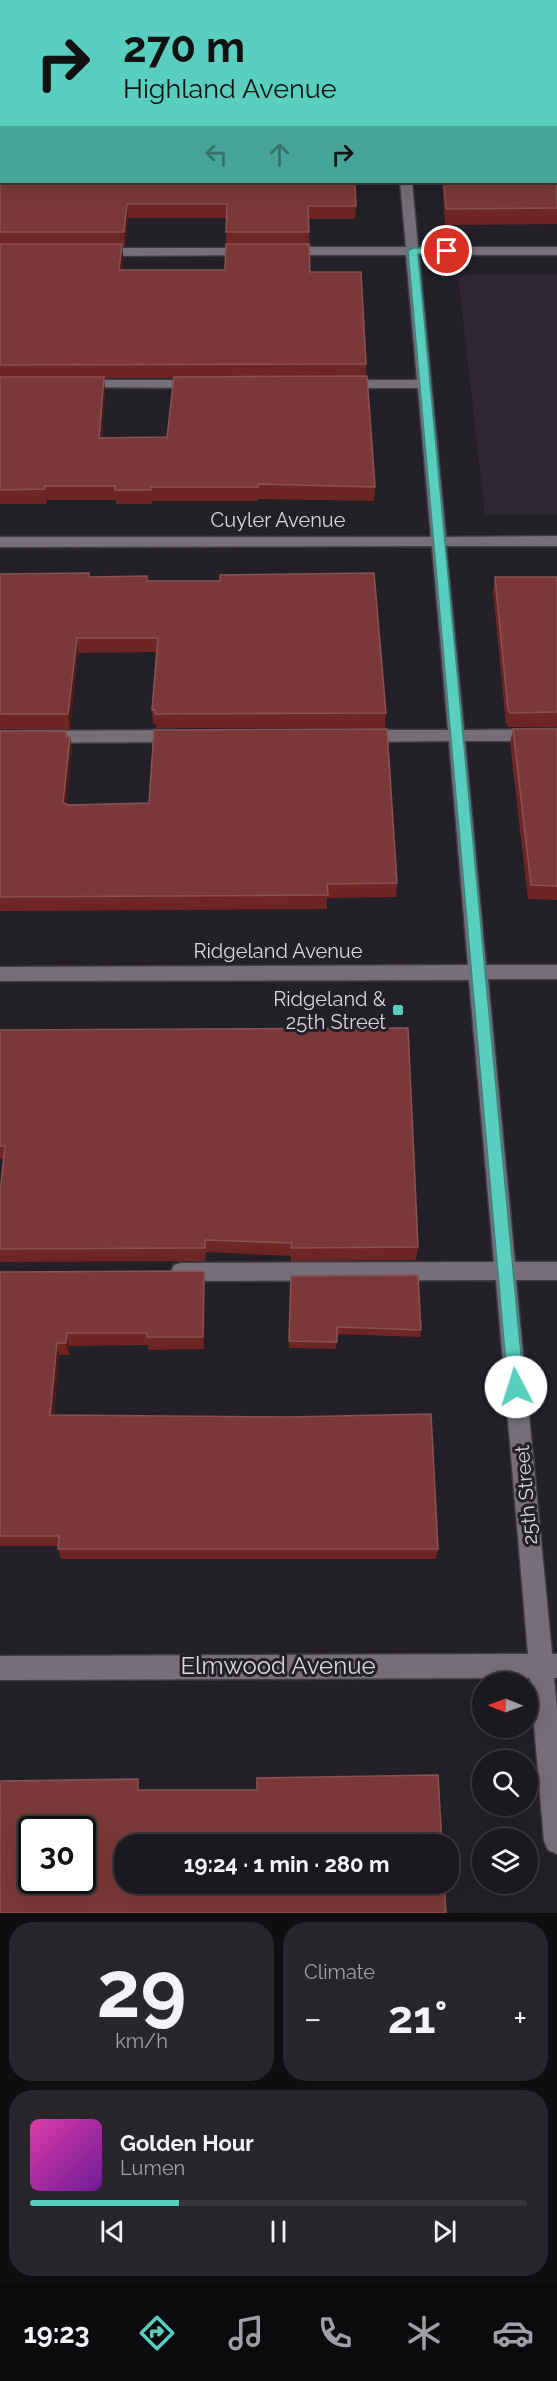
<!DOCTYPE html>
<meta charset="utf-8">
<style>
:root{--surface:#1b181e;--page:#28252b;--text:#f1f3f6;--muted:#a0a0a4;--line:#39373c;--accent:#59cebe}
body{margin:0;font-family:Raleway,sans-serif;background:var(--page);color:var(--text);height:100vh;display:flex;flex-direction:column;font-size:22px;white-space:nowrap}
*{box-sizing:border-box;margin:0}
p{font-size:20px;color:var(--muted)}
.icon{flex:none;width:33px;height:33px;fill:none;stroke:currentColor;stroke-width:2;stroke-linecap:round;stroke-linejoin:round}
.map{position:relative;height:1913px;overflow:hidden}
.panel{display:flex;flex-direction:column;gap:9px;padding:9px;background:#0f0d10;flex:1}
.panel>*{flex:none}
.hud{position:absolute;left:0px;top:0px;width:558px;height:183px;box-shadow:0 6px 24px #0002,0 0 0 2px var(--line);background:#59cebe;color:#111;overflow:hidden}
.needle{width:39px;rotate:271deg}
.buttons{position:absolute;left:472px;top:1672px;display:grid;gap:12px}
.buttons a{display:grid;place-items:center;width:66px;height:66px;border-radius:50%;background:var(--surface);box-shadow:0 6px 24px #0002,0 0 0 2px var(--line);font-size:30px}
.speed{position:absolute;left:18px;top:1816px;display:flex;gap:12px;font-size:30px;font-weight:700;text-align:center}
.speed>*{display:grid;place-content:center;width:78px;height:78px;border-radius:50%;background:var(--surface);box-shadow:0 6px 24px #0002,0 0 0 2px var(--line);line-height:1}
.speed .limit{border:3px solid #111;border-radius:9px;background:#fff;color:#111}
.pin{position:absolute;display:grid;place-items:center;width:51px;height:51px;color:#fff;margin:-26px;border:3px solid #fff;border-radius:50%;box-shadow:0 2px 6px #0007}
.me{position:absolute;width:66px;margin:-33px;rotate:355deg;stroke-linejoin:round;filter:drop-shadow(0 0 4px #0008)}
.turn{display:flex;align-items:center;gap:21px;height:126px;padding:0 24px;font-size:27px}
.turn .icon{width:78px;height:78px;stroke-width:2.5}
.turn b{display:block;font-size:42px;line-height:51px}
.lanes{display:flex;align-items:center;height:57px;padding:0 24px;background:#0003;justify-content:center;gap:30px;direction:ltr}
.lanes .off{opacity:.35}
.big{font-size:45px;font-weight:700;line-height:1.1}
.panel .tile{flex:1;display:flex;flex-direction:column;justify-content:center;gap:9px;min-width:0;padding:0 21px;border-radius:24px;background:var(--page)}
.panel .dial{align-items:center;gap:0}
.dial b{font-size:78px;line-height:1}
.song{display:flex;align-items:center;gap:18px}
.cover{width:72px;height:72px;border-radius:9px;background:linear-gradient(135deg,hsl(320 70% 55%),hsl(280 70% 35%))}
.played{height:6px;border-radius:3px;background:linear-gradient(90deg,var(--accent) 30%,var(--line) 30%)}
.keys{display:flex;justify-content:space-around;direction:ltr}
.heat{display:flex;justify-content:space-between;align-items:center;font-size:33px;direction:ltr}
.panel .tiles{flex:1;display:grid;gap:9px;grid-template-columns:1fr 1fr}
.tile:last-child{grid-column:span 2}
.trip{position:absolute;left:114px;top:1834px;width:345px;height:60px;border-radius:24px;background:var(--surface);box-shadow:0 6px 24px #0002,0 0 0 2px var(--line);font-weight:700;line-height:60px;text-align:center}
.menu{display:flex;height:96px;justify-content:space-around;align-items:center;background:#0b0a0c;color:var(--muted)}
.menu .icon{width:42px;height:42px}
.menu .active{color:var(--accent)}
.menu b{font-size:27px;color:var(--text)}
.map>svg:first-child{display:block}
.built{fill:#2e2835}
.lines{fill:none;stroke-linecap:round;stroke-linejoin:round}
.minor-casing{stroke:#3e3b42;stroke-width:3}
.minor{fill:#746f79;fill-rule:evenodd}
.wall{fill:#6e2624;fill-rule:evenodd}
.shaded-wall{fill:#4c1c1d}
.building{fill:#7a3938;stroke:#895252;stroke-width:1.5;fill-rule:evenodd}
.route{fill:#59cebe;stroke:#3a867c;stroke-width:1.5}
.poi-dot{fill:#59cebe;stroke:#242028;stroke-width:2}
.labels{text-anchor:middle;stroke-width:6;stroke-linejoin:round;paint-order:stroke}
.street-label{font-size:20px;fill:#dad7dd;stroke:#242028}
.poi-label{font-size:20px;fill:#dad7dd;stroke:#242028;text-anchor:end}
.near-street-label{font-size:24px;fill:#dad7dd;stroke:#242028}
</style>
<div class="map">
<svg width="557" height="1913" viewBox="0 0 557 1913">
<rect width="100%" height="100%" fill="#242028"/>
<polygon class="built" points="458,275 557,275 557,514 485,514"/>
<g class="lines">
<g class="minor-casing">
<g id="minor">
<rect x="385" y="0" width="10" height="2"/>
<polygon points="400,182 412,182 418,247 557,247 557,255 419,255 446,537 557,536 557,546 446,546 464,730 557,729 557,741 465,741 486,965 557,965 557,979 488,979 515,1262 557,1262 557,1280 516,1280 552,1654 557,1654 557,1678 554,1678 557,1709 557,1854 548,1850 544,1841 530,1678 0,1680 0,1656 528,1654 496,1280 181,1281 174,1279 171,1272 174,1265 181,1263 494,1262 469,980 0,981 0,967 468,965 449,741 364,742 356,736 364,730 448,730 432,546 0,547 0,537 431,537 418,388 344,388 337,384 344,380 417,380 406,255 287,255 281,251 287,247 406,247"/>
<polygon points="250,248 254,249 254,255 98,256 92,252 98,248"/>
<polygon points="80,380 196,380 203,384 196,388 75,387 75,381"/>
<polygon points="177,730 185,736 177,742 0,743 0,731"/>
</g>
</g>
<use href="#minor" class="minor"/>
</g>
<g class="wall">
<path d="M 0,0 L 2,2 L 2,182 L 356,206 L 355,219 L 309,219 L 310,272 L 366,364 L 366,376 L 375,487 L 374,501 L 258,499 L 258,501 L 152,501 L 152,504 L 116,504 L 116,500 L 47,500 L 47,504 L 0,504 ZM 128,218 L 227,218 L 225,270 L 122,270 L 123,258 L 122,246 L 125,246 ZM 104,378 L 173,378 L 167,437 L 102,437 L 105,391 Z"/>
<polygon points="422,0 557,0 557,224 445,225 442,182 556,182 556,2 422,2"/>
<polygon points="89,573 90,577 148,581 386,713 385,728 156,728 156,724 153,724 152,710 157,652 78,653 70,729 0,729 0,574"/>
<polygon points="495,577 557,577 557,727 508,727 506,724 493,591"/>
<polygon points="513,729 557,729 557,900 528,899 510,743"/>
<polygon points="0,731 66,731 67,737 70,737 72,751 66,804 397,883 396,897 327,898 327,909 0,911"/>
<polygon points="0,1030 418,1247 416,1260 291,1261 291,1256 206,1252 205,1261 0,1262 0,1193 4,1159 0,1159"/>
<polygon points="204,1271 205,1283 204,1349 148,1350 148,1345 69,1346 69,1355 59,1355 54,1415 438,1549 436,1559 61,1559 58,1549 58,1546 0,1546 0,1272"/>
<polygon points="291,1276 421,1330 420,1337 337,1334 336,1349 289,1348"/>
</g>
<g class="shaded-wall">
<polygon points="127,204 128,218 125,246 124,232"/>
<polygon points="122,244 123,258 121,284 119,270"/>
<polygon points="104,377 105,391 101,452 99,438"/>
<polygon points="45,486 47,500 47,504 45,489"/>
<polygon points="77,638 78,653 70,729 68,714"/>
<polygon points="70,737 72,751 65,817 63,803"/>
<polygon points="204,1271 205,1283 204,1349 203,1337"/>
<polygon points="67,1333 69,1346 69,1355 66,1343"/>
<polygon points="57,1343 59,1355 53,1426 50,1415"/>
</g>
<g class="building">
<polygon points="0,0 345,0 345,2 2,2 2,24 0,24"/>
<polygon points="424,0 557,0 557,22 556,2 425,2"/>
<polygon points="556,30 557,30 556,120"/>
<rect x="0" y="33" width="2" height="88"/>
<polygon points="556,128 557,208 446,209 444,182 556,182"/>
<polygon points="0,130 2,130 2,182 355,182 356,206 308,206 309,232 226,232 227,204 127,204 124,232 0,232"/>
<polygon points="0,244 122,244 119,270 225,270 226,244 309,244 310,272 361,272 366,364 0,365"/>
<polygon points="367,376 375,487 258,484 258,487 151,487 151,490 115,490 115,486 45,486 45,489 0,490 0,377 104,377 99,438 167,437 174,377"/>
<polygon points="89,573 89,577 147,576 147,581 220,581 220,575 374,573 386,713 155,714 155,710 152,710 158,638 77,638 68,714 0,714 0,574"/>
<polygon points="495,577 557,577 557,712 510,713 508,709"/>
<polygon points="387,729 397,883 327,884 328,895 0,897 0,731 66,731 66,737 70,737 63,803 69,805 149,803 154,730"/>
<polygon points="513,729 557,729 557,886 531,885"/>
<polygon points="408,1028 418,1247 291,1248 292,1243 205,1240 205,1248 0,1249 0,1193 5,1146 0,1146 0,1030"/>
<polygon points="204,1271 203,1337 147,1337 147,1333 67,1333 66,1343 57,1343 50,1415 288,1417 431,1414 438,1549 58,1549 59,1536 0,1536 0,1272"/>
<polygon points="418,1275 421,1330 337,1327 337,1342 289,1341 291,1276"/>
<path d="M 438,1775 L 442,1845 L 124,1845 L 124,1884 L 444,1884 L 446,1913 L 0,1913 L 0,1781 L 138,1779 L 138,1790 L 257,1790 L 257,1778 ZM 32,1830 L 82,1830 L 82,1881 L 32,1881 Z"/>
</g>
<polygon class="route" points="447,248 450,249 450,253 418,254 524,1387 522,1392 516,1395 511,1392 508,1387 408,251 413,248"/>
<rect class="poi-dot" x="392" y="1004" width="12" height="12" rx="3"/>
<g class="labels">
<g class="street-label">
<text x="278" y="527">Cuyler Avenue</text>
<text x="278" y="958">Ridgeland Avenue</text>
<text transform="translate(526 1495) rotate(-95)" y="7">25th Street</text>
</g>
<g class="poi-label">
<text x="386" y="1006">Ridgeland &amp;<tspan x="386" dy="23">25th Street</tspan></text>
</g>
<g class="near-street-label">
<text x="278" y="1674">Elmwood Avenue</text>
</g>
</g>
</svg>
<div class="buttons">
<a><svg class="needle" viewBox="-14 -14 28 28"><path d="M0-13l5 13h-10z" fill="#e53935"/><path d="M0 13l5-13h-10z" fill="#a0a0a4"/></svg></a>
<a><svg class="icon" aria-label="search" viewBox="0 0 24 24"><circle cx="10" cy="10" r="6"/><path d="M15 15l6 6"/></svg></a>
<a><svg class="icon" aria-label="layers" viewBox="0 0 24 24"><path d="M12 4l9 5-9 5-9-5zM3 14l9 5 9-5"/></svg></a>
</div>
<div class="speed"><div class="limit">30</div></div>
<div class="pin" style="left:447px;top:251px;background:#d93025"><svg class="icon" aria-label="arrive" viewBox="0 0 24 24"><path d="M6 21V4h12l-3 4 3 4H6"/></svg></div>
<svg class="me" style="left:516px;top:1387px" viewBox="-20 -20 40 40"><circle r="19" fill="#fff"/><path d="M0-13L10 11 0 6-10 11z" fill="#59cebe"/></svg>
<div class="trip">19:24 · 1 min · 280 m</div>
<div class="hud">
<div class="turn"><svg class="icon" aria-label="right" viewBox="0 0 24 24"><path d="M7 20v-9h11M14 6l5 5-5 5"/></svg><div><b>270 m</b>Highland Avenue</div></div>
<div class="lanes"><svg class="icon off" aria-label="left" viewBox="0 0 24 24"><path d="M17 20v-9H6M10 6l-5 5 5 5"/></svg><svg class="icon off" aria-label="ahead" viewBox="0 0 24 24"><path d="M12 20V5M6 11l6-6 6 6"/></svg><svg class="icon" aria-label="right" viewBox="0 0 24 24"><path d="M7 20v-9h11M14 6l5 5-5 5"/></svg></div>
</div>
</div>
<section class="panel">
<div class="tiles">
<div class="tile dial"><b>29</b><p>km/h</p></div>
<div class="tile"><p>Climate</p>
<div class="heat"><a>−</a><b class="big">21°</b><a>+</a></div>
</div>
<div class="tile">
<div class="song"><i class="cover"></i><div><b>Golden Hour</b><p>Lumen</p></div></div>
<div class="played"></div>
<div class="keys"><svg class="icon" aria-label="previous" viewBox="0 0 24 24"><path d="M18 5L8 12l10 7zM5 5v14"/></svg><svg class="icon" aria-label="pause" viewBox="0 0 24 24"><path d="M8 5v14M16 5v14"/></svg><svg class="icon" aria-label="next" viewBox="0 0 24 24"><path d="M6 5l10 7-10 7zM19 5v14"/></svg></div>
</div>
</div>
</section>
<nav class="menu">
<b>19:23</b>
<svg class="icon active" aria-label="directions" viewBox="0 0 24 24"><path d="M12 3l9 9-9 9-9-9zM9 14v-3h6M13 9l2 2-2 2"/></svg>
<svg class="icon" aria-label="music" viewBox="0 0 24 24"><path d="M9 18V5l10-2v13"/><circle cx="6" cy="18" r="3"/><circle cx="16" cy="16" r="3"/></svg>
<svg class="icon" aria-label="phone" viewBox="0 0 24 24"><path d="M5 4h4l2 5-3 2q2 4 5 5l2-3 5 2v4C11 20 4 13 5 4z"/></svg>
<svg class="icon" aria-label="climate" viewBox="0 0 24 24"><path d="M12 3v18M4 7l16 10M4 17L20 7"/></svg>
<svg class="icon" aria-label="car" viewBox="0 0 24 24"><path d="M5 17H2v-5l4-1 3-4h7l3 4 3 1v5h-3M9 17h6M6 11h13"/><circle cx="7" cy="17" r="2"/><circle cx="17" cy="17" r="2"/></svg>
</nav>
